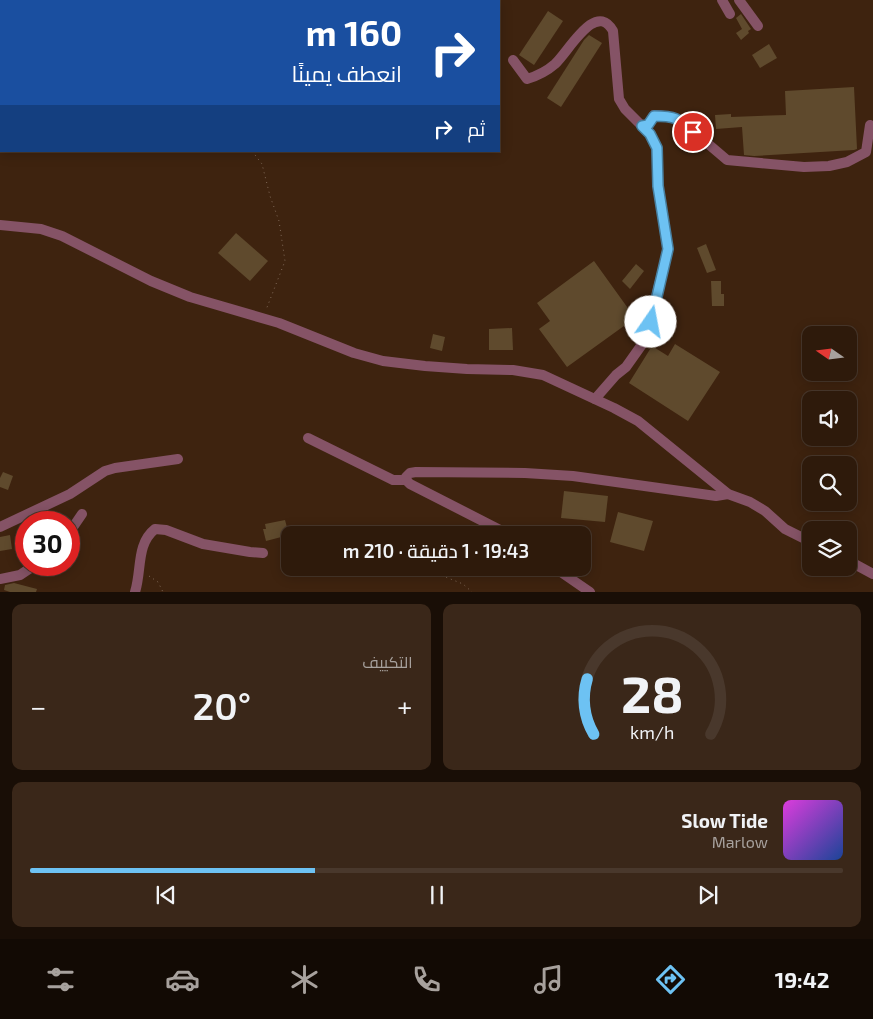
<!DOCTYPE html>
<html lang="ar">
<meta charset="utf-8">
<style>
:root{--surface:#2e1a0b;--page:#3a2719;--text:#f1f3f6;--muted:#a7a19d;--line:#49382c;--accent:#6dc2f3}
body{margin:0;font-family:"Exo 2",Cairo,sans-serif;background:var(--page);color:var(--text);direction:rtl;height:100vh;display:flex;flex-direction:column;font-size:19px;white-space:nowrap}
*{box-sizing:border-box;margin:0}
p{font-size:16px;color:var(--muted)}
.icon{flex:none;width:28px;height:28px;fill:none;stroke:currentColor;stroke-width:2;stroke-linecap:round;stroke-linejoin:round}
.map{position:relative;height:592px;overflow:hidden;direction:ltr}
.drawer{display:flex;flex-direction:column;gap:12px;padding:12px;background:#190e06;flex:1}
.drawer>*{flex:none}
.hud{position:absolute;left:0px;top:0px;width:500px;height:152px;box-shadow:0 2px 12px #0003,0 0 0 1px var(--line);direction:rtl;background:#1a4fa0;color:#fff;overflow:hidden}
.needle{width:32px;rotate:284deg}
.tools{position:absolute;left:802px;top:326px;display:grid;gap:10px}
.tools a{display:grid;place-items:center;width:55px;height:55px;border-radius:10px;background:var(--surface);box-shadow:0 2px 12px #0003,0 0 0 1px var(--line);font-size:25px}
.speed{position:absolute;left:15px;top:511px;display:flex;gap:10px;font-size:25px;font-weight:700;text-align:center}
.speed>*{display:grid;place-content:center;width:65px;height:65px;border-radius:50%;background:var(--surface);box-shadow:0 2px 12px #0003,0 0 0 1px var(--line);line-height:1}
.speed .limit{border:8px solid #d22;background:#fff;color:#111}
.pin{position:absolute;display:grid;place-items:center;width:42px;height:42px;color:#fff;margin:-21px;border:2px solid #fff;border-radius:50%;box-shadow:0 1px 5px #0007}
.me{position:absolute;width:55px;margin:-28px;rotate:12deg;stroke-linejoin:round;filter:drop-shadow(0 0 4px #0008)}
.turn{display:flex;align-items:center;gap:18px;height:105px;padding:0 15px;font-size:22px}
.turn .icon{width:65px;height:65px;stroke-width:2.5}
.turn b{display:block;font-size:35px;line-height:42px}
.then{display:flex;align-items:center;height:48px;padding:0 15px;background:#0003;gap:10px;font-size:19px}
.big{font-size:38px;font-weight:600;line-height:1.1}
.drawer .widget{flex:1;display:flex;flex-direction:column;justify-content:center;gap:8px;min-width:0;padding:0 18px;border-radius:10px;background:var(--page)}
.drawer .dial{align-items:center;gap:0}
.dial svg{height:130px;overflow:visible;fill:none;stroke:var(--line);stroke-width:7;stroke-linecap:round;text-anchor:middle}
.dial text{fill:var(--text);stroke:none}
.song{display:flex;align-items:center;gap:15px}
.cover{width:60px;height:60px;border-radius:8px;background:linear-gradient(135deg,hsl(300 70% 55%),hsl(220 70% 35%))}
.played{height:5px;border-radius:2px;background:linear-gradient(90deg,var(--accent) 35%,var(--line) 35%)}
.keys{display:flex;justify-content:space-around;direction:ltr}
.heat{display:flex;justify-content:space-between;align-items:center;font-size:28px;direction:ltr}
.drawer .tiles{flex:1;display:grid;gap:12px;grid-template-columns:1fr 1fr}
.widget:last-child{grid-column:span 2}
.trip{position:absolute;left:281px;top:526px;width:310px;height:50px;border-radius:10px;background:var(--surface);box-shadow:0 2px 12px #0003,0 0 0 1px var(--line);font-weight:600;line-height:50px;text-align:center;direction:rtl}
.menu{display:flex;height:80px;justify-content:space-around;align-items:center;background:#120a04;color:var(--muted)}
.menu .icon{width:35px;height:35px}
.menu .active{color:var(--accent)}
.menu b{font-size:22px;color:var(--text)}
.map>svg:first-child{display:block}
.building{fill:#5f4a2d}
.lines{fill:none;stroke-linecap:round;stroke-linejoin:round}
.path{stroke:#816a59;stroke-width:1;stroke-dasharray:1 4;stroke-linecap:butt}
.minor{stroke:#855366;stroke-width:10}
.route-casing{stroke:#477e9e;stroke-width:12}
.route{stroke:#6dc2f3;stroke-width:9}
</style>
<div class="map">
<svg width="873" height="592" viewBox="0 0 873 592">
<rect width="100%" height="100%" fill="#3e230f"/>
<g class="building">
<polygon points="548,11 563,21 534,65 519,55"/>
<polygon points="741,14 751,29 748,31 749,33 741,40 736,33 742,29 736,18"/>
<polygon points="589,35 602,43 561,107 547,98 584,40"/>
<polygon points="769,44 777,58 760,68 752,55"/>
<polygon points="854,87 857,149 854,150 754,156 744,155 742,127 716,129 715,115 731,114 731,117 786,115 785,91"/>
<polygon points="236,233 268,261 250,281 218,253"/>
<polygon points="706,244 716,270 707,273 697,248"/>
<polygon points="594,261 635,318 567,367 539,329 550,321 537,303"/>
<polygon points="636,264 644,271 630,289 622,281"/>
<polygon points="711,281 721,281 721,294 724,294 724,306 712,306"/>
<polygon points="512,328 513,350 489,350 489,329"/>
<polygon points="433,334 445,337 442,351 430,348"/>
<polygon points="675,344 720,372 688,421 629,383 652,346 668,356"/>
<polygon points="3,472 13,476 8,490 0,487 0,478"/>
<polygon points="564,491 608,496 605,522 561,518"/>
<polygon points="618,512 653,521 644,551 610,542"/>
<polygon points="285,520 289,535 266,541 263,529 266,529 265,524"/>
<polygon points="311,527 337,531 337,535 309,535"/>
<polygon points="10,535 12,549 0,551 0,537"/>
<polygon points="14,583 37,589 36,592 10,592 4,590 5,585"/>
</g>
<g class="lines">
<g class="path">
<polyline points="252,151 262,164 270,196 279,221 285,261 266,310"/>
<polyline points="423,568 463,584 472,592"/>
<polyline points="149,576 158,582 163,592"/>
</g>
<g class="minor">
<polyline points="722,0 730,14"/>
<polyline points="739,0 758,26"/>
<path d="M 513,60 L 527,79 C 537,76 547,71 555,64 C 569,51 596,0 613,31 L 619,99 L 625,109 L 650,134 L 657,148 L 658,185 L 668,249 L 653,309 L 648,336 L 626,367 L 616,375 L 595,399"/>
<polyline points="642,126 648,125 654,115 665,116 680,120 727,160 804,167 829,166 847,162 866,152 870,125"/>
<polyline points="0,225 41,229 62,236 151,281 190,297 279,323 354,353 383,361 425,366 467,369 513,370 543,375 614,408 638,421 728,494 750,502 765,511 785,529 811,542"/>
<polyline points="308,438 393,480 406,480"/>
<polyline points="0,527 70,494 105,471 115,468 178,459"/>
<polyline points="69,533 82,514"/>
<polyline points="510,535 410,484 406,480 406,477 410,473 416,472 525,473 573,476 716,496 728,494"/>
<polyline points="849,561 873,574"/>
<polyline points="555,568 590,592"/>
<polyline points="0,579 20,575 35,565"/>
<path d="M 135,592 C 142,570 136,544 155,529 L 166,530 L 203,544 L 250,552 L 263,553"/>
</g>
</g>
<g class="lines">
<g class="route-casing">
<path id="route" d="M 651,322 L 668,249 L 658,186 L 657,148 L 650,134 L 642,126 L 648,125 L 654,116 C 674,116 679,118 693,132"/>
</g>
<use href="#route" class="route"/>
</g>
</svg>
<div class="tools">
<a><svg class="needle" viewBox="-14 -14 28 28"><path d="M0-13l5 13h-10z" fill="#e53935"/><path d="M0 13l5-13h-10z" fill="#a7a19d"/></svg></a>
<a><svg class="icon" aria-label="sound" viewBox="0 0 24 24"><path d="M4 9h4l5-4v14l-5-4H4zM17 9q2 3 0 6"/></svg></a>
<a><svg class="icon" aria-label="search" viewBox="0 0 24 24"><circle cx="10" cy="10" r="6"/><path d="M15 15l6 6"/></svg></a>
<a><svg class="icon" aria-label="layers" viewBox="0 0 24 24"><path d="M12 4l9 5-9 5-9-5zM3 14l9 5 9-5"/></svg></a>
</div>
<div class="speed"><div class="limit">30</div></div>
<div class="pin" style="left:693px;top:132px;background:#d93025"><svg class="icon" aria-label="arrive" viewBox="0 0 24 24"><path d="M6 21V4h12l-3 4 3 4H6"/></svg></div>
<svg class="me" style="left:651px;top:322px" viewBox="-20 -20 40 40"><circle r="19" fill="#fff"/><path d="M0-13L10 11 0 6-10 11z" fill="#6dc2f3"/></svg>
<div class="trip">19:43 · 1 دقيقة · 210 m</div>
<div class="hud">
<div class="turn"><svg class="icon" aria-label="right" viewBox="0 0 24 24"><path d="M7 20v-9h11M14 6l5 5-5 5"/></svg><div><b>160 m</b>انعطف يمينًا</div></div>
<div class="then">ثم<svg class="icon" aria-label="right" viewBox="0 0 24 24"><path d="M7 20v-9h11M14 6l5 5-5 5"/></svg></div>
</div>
</div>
<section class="drawer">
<div class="tiles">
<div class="widget dial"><svg viewBox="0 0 100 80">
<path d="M14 69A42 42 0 1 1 86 69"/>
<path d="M14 69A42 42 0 0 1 10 35" stroke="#6dc2f3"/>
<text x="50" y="56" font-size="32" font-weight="700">28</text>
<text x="50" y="72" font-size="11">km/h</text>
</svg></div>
<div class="widget"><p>التكييف</p>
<div class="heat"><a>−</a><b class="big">20°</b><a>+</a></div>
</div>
<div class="widget">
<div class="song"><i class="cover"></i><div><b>Slow Tide</b><p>Marlow</p></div></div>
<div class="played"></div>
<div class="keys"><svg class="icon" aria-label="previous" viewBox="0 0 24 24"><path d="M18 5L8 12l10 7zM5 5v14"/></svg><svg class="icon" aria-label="pause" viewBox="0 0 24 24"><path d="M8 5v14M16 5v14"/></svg><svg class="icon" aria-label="next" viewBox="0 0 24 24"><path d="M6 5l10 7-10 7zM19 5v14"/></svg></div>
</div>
</div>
</section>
<nav class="menu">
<b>19:42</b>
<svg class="icon active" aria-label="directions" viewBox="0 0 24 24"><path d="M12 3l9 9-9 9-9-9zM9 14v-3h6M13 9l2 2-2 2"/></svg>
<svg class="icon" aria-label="music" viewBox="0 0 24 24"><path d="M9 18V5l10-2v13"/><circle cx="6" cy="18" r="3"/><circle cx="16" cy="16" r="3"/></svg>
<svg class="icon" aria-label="phone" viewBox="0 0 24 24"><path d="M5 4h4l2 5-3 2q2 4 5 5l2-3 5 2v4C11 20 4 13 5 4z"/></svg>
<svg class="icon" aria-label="climate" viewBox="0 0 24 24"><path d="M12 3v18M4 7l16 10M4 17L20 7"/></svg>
<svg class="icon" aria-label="car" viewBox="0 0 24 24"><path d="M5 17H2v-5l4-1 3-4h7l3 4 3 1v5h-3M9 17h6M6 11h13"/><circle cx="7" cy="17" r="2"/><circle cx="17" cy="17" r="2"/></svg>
<svg class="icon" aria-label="filters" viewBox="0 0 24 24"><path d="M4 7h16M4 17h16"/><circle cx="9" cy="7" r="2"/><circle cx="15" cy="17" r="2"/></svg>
</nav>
